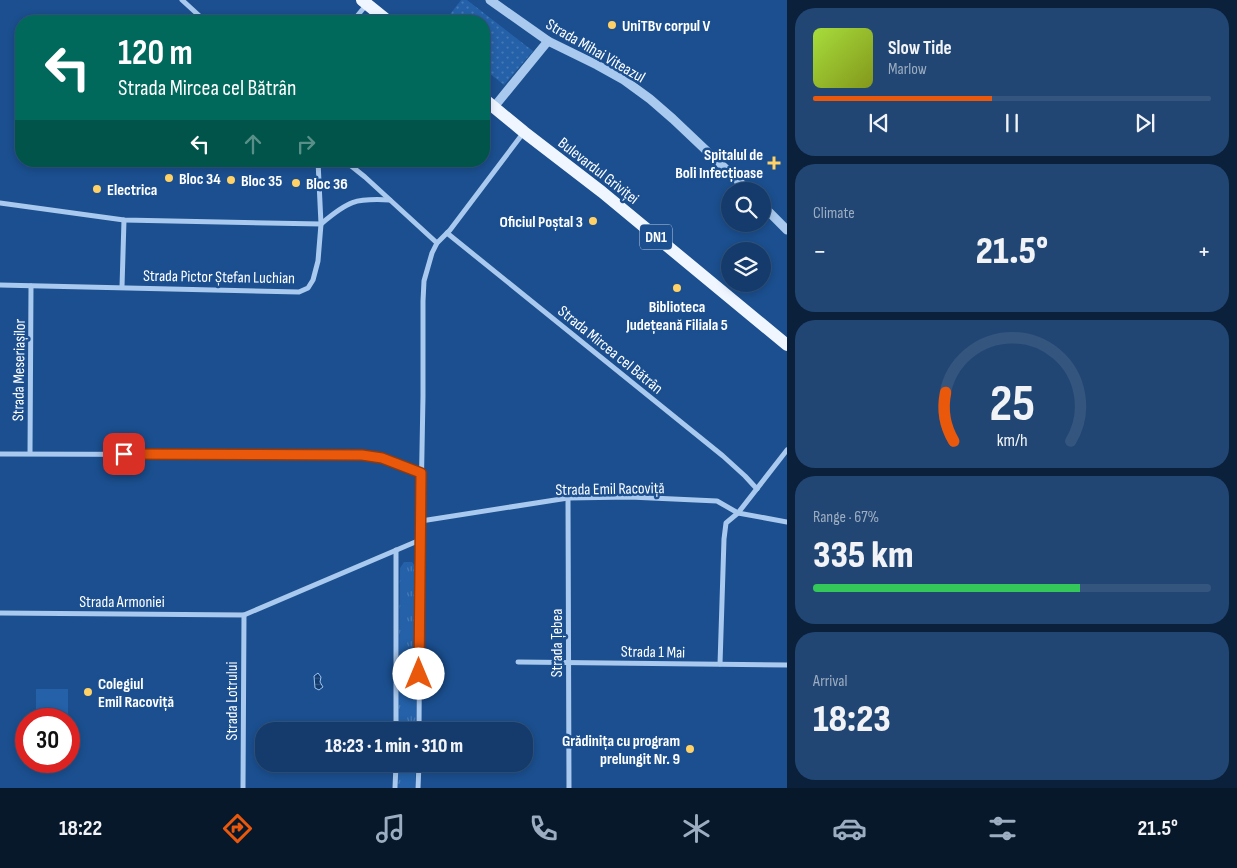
<!DOCTYPE html>
<meta charset="utf-8">
<style>
:root{--surface:#143b6b;--page:#214673;--text:#f1f3f6;--muted:#9dadc1;--line:#33557e;--accent:#ea580c}
body{margin:0;font-family:"Sofia Sans Condensed",sans-serif;background:var(--page);color:var(--text);height:100vh;display:flex;flex-direction:column;font-size:19px;white-space:nowrap}
*{box-sizing:border-box;margin:0}
p{font-size:16px;color:var(--muted)}
.icon{flex:none;width:28px;height:28px;fill:none;stroke:currentColor;stroke-width:2;stroke-linecap:round;stroke-linejoin:round}
.map{position:relative;flex:1;overflow:hidden}
.panel{display:flex;flex-direction:column;gap:8px;padding:8px;background:#0b203b;width:450px}
.panel>*{flex:none}
.guide{position:absolute;left:15px;top:15px;width:475px;height:152px;border-radius:20px;box-shadow:0 2px 8px #0003,0 0 0 1px var(--line);background:#00695c;color:#fff;overflow:hidden}
.fabs{position:absolute;left:721px;top:182px;display:grid;gap:10px}
.fabs a{display:grid;place-items:center;width:50px;height:50px;border-radius:50%;background:var(--surface);box-shadow:0 2px 8px #0003,0 0 0 1px var(--line);font-size:25px}
.speed{position:absolute;left:15px;top:708px;display:flex;gap:10px;font-size:25px;font-weight:700;text-align:center}
.speed>*{display:grid;place-content:center;width:65px;height:65px;border-radius:50%;background:var(--surface);box-shadow:0 2px 8px #0003,0 0 0 1px var(--line);line-height:1}
.speed .limit{border:8px solid #d22;background:#fff;color:#111}
.pin{position:absolute;display:grid;place-items:center;width:42px;height:42px;color:#fff;margin:-21px;border-radius:10px;box-shadow:0 2px 8px #0006}
.me{position:absolute;width:55px;margin:-28px;rotate:0deg;stroke-linejoin:round;filter:drop-shadow(0 0 4px #0008)}
.turn{display:flex;align-items:center;gap:18px;height:105px;padding:0 20px;font-size:22px}
.turn .icon{width:65px;height:65px;stroke-width:2.5}
.turn b{display:block;font-size:35px;line-height:42px}
.lanes{display:flex;align-items:center;height:48px;padding:0 20px;background:#0003;justify-content:center;gap:25px;direction:ltr}
.lanes .off{opacity:.35}
.big{font-size:38px;font-weight:800;line-height:1.1}
.panel .widget{flex:1;display:flex;flex-direction:column;justify-content:center;gap:8px;min-width:0;padding:0 18px;border-radius:20px;background:var(--page)}
.panel .dial{align-items:center;gap:0}
.dial svg{height:130px;overflow:visible;fill:none;stroke:var(--line);stroke-width:7;stroke-linecap:round;text-anchor:middle}
.dial text{fill:var(--text);stroke:none}
.song{display:flex;align-items:center;gap:15px}
.cover{width:60px;height:60px;border-radius:8px;background:linear-gradient(135deg,hsl(80 70% 55%),hsl(70 70% 35%))}
.played{height:5px;border-radius:2px;background:linear-gradient(90deg,var(--accent) 45%,var(--line) 45%)}
.keys{display:flex;justify-content:space-around;direction:ltr}
.heat{display:flex;justify-content:space-between;align-items:center;font-size:28px;direction:ltr}
.charge{height:8px;border-radius:4px;background:linear-gradient(90deg,#34c759 67%,var(--line) 0)}
.trip{position:absolute;left:255px;top:722px;width:278px;height:50px;border-radius:20px;background:var(--surface);box-shadow:0 2px 8px #0003,0 0 0 1px var(--line);font-weight:800;line-height:50px;text-align:center}
.menu{display:flex;height:80px;justify-content:space-around;align-items:center;background:#08182b;color:var(--muted)}
.menu .icon{width:35px;height:35px}
.menu .selected{color:var(--accent)}
.menu b{font-size:22px;color:var(--text)}
main{display:flex;flex:1;min-height:0}
.map>svg:first-child{display:block}
.grass{fill:url(#grass-tufts)}
.park{fill:url(#park-dots)}
.pitch{fill:#2461a8}
.water{fill:url(#water-rules);stroke:#9cc4f0}
.lines{fill:none;stroke-linecap:round;stroke-linejoin:round}
.minor{stroke:#a9c9ee;stroke-width:5}
.tertiary{stroke:#a9c9ee;stroke-width:9}
.primary{stroke:#f0f6ff;stroke-width:12}
.route-casing{stroke:#983908;stroke-width:12}
.route{stroke:#ea580c;stroke-width:9}
.poi-dot{fill:#ffd166;stroke:#1b4f8f;stroke-width:2}
.labels{text-anchor:middle;stroke-width:5;stroke-linejoin:round;paint-order:stroke}
.shield{fill:#1b4f8f;stroke:#bbcadd;stroke-width:1}
.shield-label{font-size:15px;font-weight:bold;fill:#fff}
.poi-label{font-size:16px;font-weight:bold;fill:#fff;stroke:#1b4f8f;text-anchor:start}
.street-label{font-size:16px;fill:#fff;stroke:#1b4f8f}
</style>
<main>
<div class="map">
<svg width="787" height="788" viewBox="0 0 787 788">
<defs>
<pattern id="grass-tufts" width="24" height="20" patternUnits="userSpaceOnUse" patternTransform="scale(1.25)"><rect width="24" height="20" fill="#2461a8"/><path d="M3 7l-1-3M5 7V3M7 7l1-3M15 17l-1-3M17 17v-4M19 17l1-3" fill="none" stroke="#4579b5"/></pattern>
<pattern id="park-dots" width="8" height="8" patternUnits="userSpaceOnUse" patternTransform="scale(1.25)"><rect width="8" height="8" fill="#2461a8"/><path d="M2 2h.1M6 6h.1" fill="none" stroke="#4579b5" stroke-width="1.8" stroke-linecap="round"/></pattern>
<pattern id="water-rules" width="6" height="5" patternUnits="userSpaceOnUse" patternTransform="scale(1.25)"><rect width="6" height="5" fill="#123a6d"/><path d="M0 2.5h6" fill="none" stroke="#365883"/></pattern>
</defs>
<rect width="100%" height="100%" fill="#1b4f8f"/>
<g class="grass">
<polygon points="404,562 412,562 417,569 416,731 398,731 400,568"/>
<polygon points="398,764 416,764 415,788 398,788"/>
</g>
<polygon class="park" points="461,0 467,0 533,51 504,85 484,69 484,21 445,21"/>
<rect class="pitch" x="36" y="689" width="32" height="30"/>
<polygon class="water" points="318,673 321,677 320,682 323,687 319,690 315,688 314,676"/>
<g class="lines">
<g class="minor">
<polyline points="182,0 205,21"/>
<polyline points="353,21 367,4"/>
<polyline points="345,161 365,177 437,243"/>
<path d="M 0,203 L 124,220 L 321,224 C 348,201 355,198 390,200"/>
<polyline points="447,233 723,456 745,476 757,489"/>
<polyline points="0,285 299,292 308,288 313,280 318,261 321,224 318,161"/>
<polyline points="122,287 124,220"/>
<polyline points="30,453 31,286"/>
<polyline points="0,454 362,455 382,458 421,473"/>
<polyline points="568,498 569,788"/>
<polyline points="421,521 568,498 630,497 717,501 738,513 787,522"/>
<polyline points="0,613 244,615 420,540"/>
<polyline points="518,662 787,665"/>
<polyline points="720,664 724,539 726,523 738,513 787,450"/>
<polyline points="396,731 396,550"/>
<polyline points="419,731 420,558 423,396 423,301 424,281 432,253 437,243 450,230 524,132"/>
<polyline points="243,788 244,615"/>
<polyline points="395,788 396,764"/>
<polyline points="418,788 419,764"/>
</g>
<g class="tertiary">
<polyline points="490,0 548,41 597,65 624,80 650,99 673,119 749,191"/>
<polyline points="494,107 548,41"/>
<polyline points="762,205 787,230"/>
</g>
<g class="primary">
<polyline points="362,0 388,21"/>
<polyline points="484,99 524,132 602,192 787,345"/>
</g>
</g>
<g class="lines">
<g class="route-casing">
<polyline id="route" points="124,454 362,455 382,458 421,473 419,674"/>
</g>
<use href="#route" class="route"/>
</g>
<g class="poi-dot">
<circle cx="612" cy="25" r="5"/>
<path d="M771.5 155.5h5v5h5v5h-5v5h-5v-5h-5v-5h5z"/>
<circle cx="169" cy="178" r="5"/>
<circle cx="231" cy="180" r="5"/>
<circle cx="296" cy="183" r="5"/>
<circle cx="97" cy="189" r="5"/>
<circle cx="593" cy="221" r="5"/>
<circle cx="677" cy="288" r="5"/>
<circle cx="88" cy="692" r="5"/>
<circle cx="690" cy="749" r="5"/>
</g>
<g class="labels">
<rect class="shield" x="640" y="224.5" width="32" height="25" rx="4"/>
<g class="shield-label">
<text x="656" y="242">DN1</text>
</g>
<g class="poi-label">
<text x="622" y="31">UniTBv corpul V</text>
<text x="763" y="160" text-anchor="end">Spitalul de<tspan x="763" dy="18">Boli Infecțioase</tspan></text>
<text x="179" y="184">Bloc 34</text>
<text x="241" y="186">Bloc 35</text>
<text x="306" y="189">Bloc 36</text>
<text x="107" y="195">Electrica</text>
<text x="583" y="227" text-anchor="end">Oficiul Poștal 3</text>
<text x="677" y="312" text-anchor="middle">Biblioteca<tspan x="677" dy="18">Județeană Filiala 5</tspan></text>
<text x="98" y="689">Colegiul<tspan x="98" dy="18">Emil Racoviță</tspan></text>
<text x="680" y="746" text-anchor="end">Grădinița cu program<tspan x="680" dy="18">prelungit Nr. 9</tspan></text>
</g>
<g class="street-label">
<text transform="translate(596 50) rotate(30)" y="6">Strada Mihai Viteazul</text>
<text transform="translate(599 170) rotate(38)" y="6">Bulevardul Griviței</text>
<text transform="translate(219 276) rotate(1)" y="6">Strada Pictor Ștefan Luchian</text>
<text transform="translate(611 349) rotate(39)" y="6">Strada Mircea cel Bătrân</text>
<text transform="translate(18 370) rotate(-89)" y="6">Strada Meseriașilor</text>
<text transform="translate(610 488) rotate(-1)" y="6">Strada Emil Racoviță</text>
<text x="122" y="607">Strada Armoniei</text>
<text transform="translate(556 643) rotate(-90)" y="6">Strada Țebea</text>
<text transform="translate(653 651) rotate(1)" y="6">Strada 1 Mai</text>
<text transform="translate(231 701) rotate(-90)" y="6">Strada Lotrului</text>
</g>
</g>
</svg>
<div class="fabs">
<a><svg class="icon" aria-label="search" viewBox="0 0 24 24"><circle cx="10" cy="10" r="6"/><path d="M15 15l6 6"/></svg></a>
<a><svg class="icon" aria-label="layers" viewBox="0 0 24 24"><path d="M12 4l9 5-9 5-9-5zM3 14l9 5 9-5"/></svg></a>
</div>
<div class="speed"><div class="limit">30</div></div>
<div class="pin" style="left:124px;top:454px;background:#d93025"><svg class="icon" aria-label="arrive" viewBox="0 0 24 24"><path d="M6 21V4h12l-3 4 3 4H6"/></svg></div>
<svg class="me" style="left:419px;top:674px" viewBox="-20 -20 40 40"><circle r="19" fill="#fff"/><path d="M0-13L10 11 0 6-10 11z" fill="#ea580c"/></svg>
<div class="trip">18:23 · 1 min · 310 m</div>
<div class="guide">
<div class="turn"><svg class="icon" aria-label="left" viewBox="0 0 24 24"><path d="M17 20v-9H6M10 6l-5 5 5 5"/></svg><div><b>120 m</b>Strada Mircea cel Bătrân</div></div>
<div class="lanes"><svg class="icon" aria-label="left" viewBox="0 0 24 24"><path d="M17 20v-9H6M10 6l-5 5 5 5"/></svg><svg class="icon off" aria-label="ahead" viewBox="0 0 24 24"><path d="M12 20V5M6 11l6-6 6 6"/></svg><svg class="icon off" aria-label="right" viewBox="0 0 24 24"><path d="M7 20v-9h11M14 6l5 5-5 5"/></svg></div>
</div>
</div>
<section class="panel">
<div class="widget">
<div class="song"><i class="cover"></i><div><b>Slow Tide</b><p>Marlow</p></div></div>
<div class="played"></div>
<div class="keys"><svg class="icon" aria-label="previous" viewBox="0 0 24 24"><path d="M18 5L8 12l10 7zM5 5v14"/></svg><svg class="icon" aria-label="pause" viewBox="0 0 24 24"><path d="M8 5v14M16 5v14"/></svg><svg class="icon" aria-label="next" viewBox="0 0 24 24"><path d="M6 5l10 7-10 7zM19 5v14"/></svg></div>
</div>
<div class="widget"><p>Climate</p>
<div class="heat"><a>−</a><b class="big">21.5°</b><a>+</a></div>
</div>
<div class="widget dial"><svg viewBox="0 0 100 80">
<path d="M14 69A42 42 0 1 1 86 69"/>
<path d="M14 69A42 42 0 0 1 9 39" stroke="#ea580c"/>
<text x="50" y="56" font-size="32" font-weight="700">25</text>
<text x="50" y="72" font-size="11">km/h</text>
</svg></div>
<div class="widget"><p>Range · 67%</p><b class="big">335 km</b><div class="charge"></div></div>
<div class="widget"><p>Arrival</p><b class="big">18:23</b></div>
</section>
</main>
<nav class="menu">
<b>18:22</b>
<svg class="icon selected" aria-label="directions" viewBox="0 0 24 24"><path d="M12 3l9 9-9 9-9-9zM9 14v-3h6M13 9l2 2-2 2"/></svg>
<svg class="icon" aria-label="music" viewBox="0 0 24 24"><path d="M9 18V5l10-2v13"/><circle cx="6" cy="18" r="3"/><circle cx="16" cy="16" r="3"/></svg>
<svg class="icon" aria-label="phone" viewBox="0 0 24 24"><path d="M5 4h4l2 5-3 2q2 4 5 5l2-3 5 2v4C11 20 4 13 5 4z"/></svg>
<svg class="icon" aria-label="climate" viewBox="0 0 24 24"><path d="M12 3v18M4 7l16 10M4 17L20 7"/></svg>
<svg class="icon" aria-label="car" viewBox="0 0 24 24"><path d="M5 17H2v-5l4-1 3-4h7l3 4 3 1v5h-3M9 17h6M6 11h13"/><circle cx="7" cy="17" r="2"/><circle cx="17" cy="17" r="2"/></svg>
<svg class="icon" aria-label="filters" viewBox="0 0 24 24"><path d="M4 7h16M4 17h16"/><circle cx="9" cy="7" r="2"/><circle cx="15" cy="17" r="2"/></svg>
<b>21.5°</b>
</nav>
